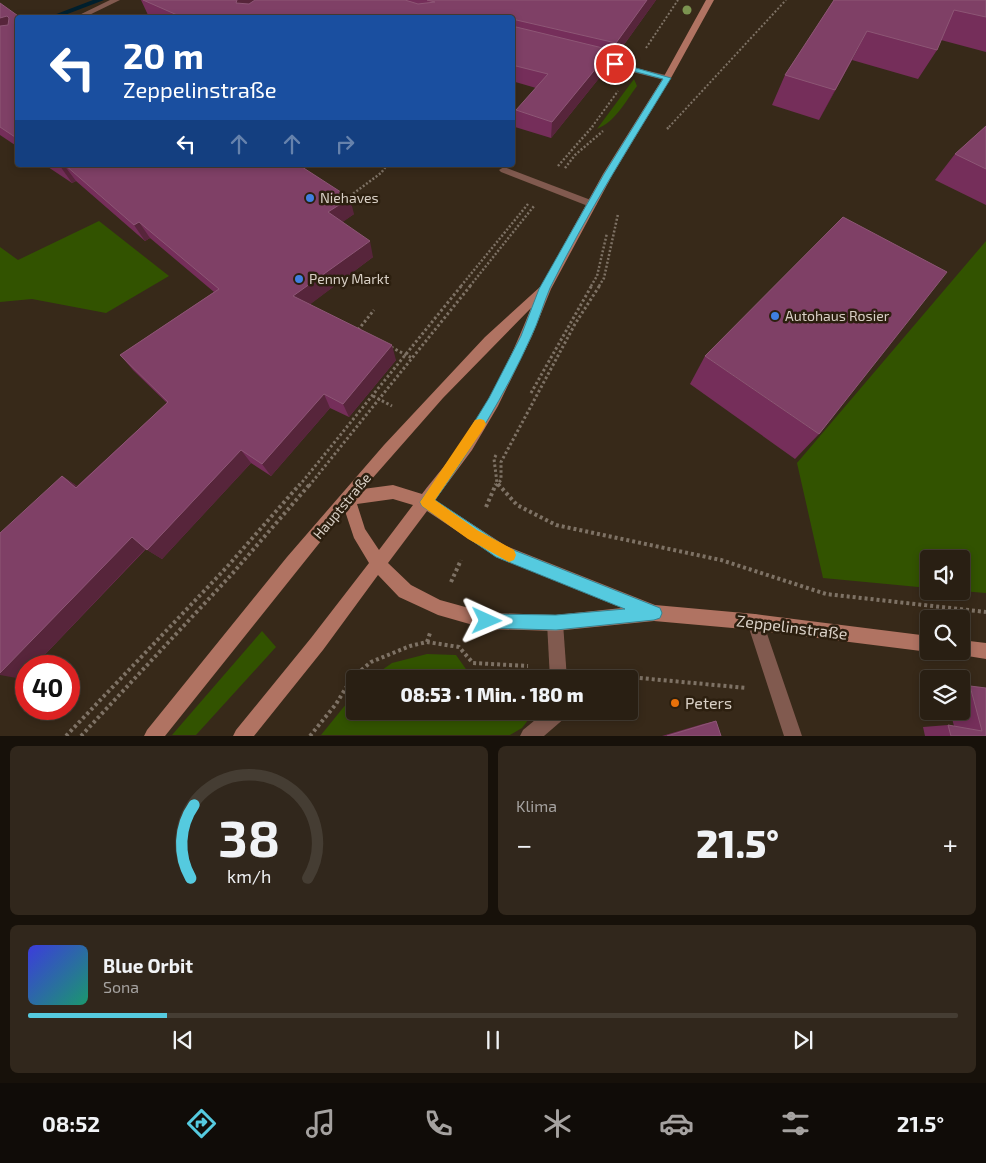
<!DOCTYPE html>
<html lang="de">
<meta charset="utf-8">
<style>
:root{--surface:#291f13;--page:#31271c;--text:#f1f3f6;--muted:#a5a2a0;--line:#453d33;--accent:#55cadf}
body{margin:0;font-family:"Exo 2",sans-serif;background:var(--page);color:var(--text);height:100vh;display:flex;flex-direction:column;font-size:19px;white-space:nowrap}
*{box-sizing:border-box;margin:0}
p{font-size:16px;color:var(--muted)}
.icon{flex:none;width:28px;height:28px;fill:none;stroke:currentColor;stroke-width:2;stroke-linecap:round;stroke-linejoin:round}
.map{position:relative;height:736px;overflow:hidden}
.drawer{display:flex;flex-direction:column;gap:10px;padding:10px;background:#17110a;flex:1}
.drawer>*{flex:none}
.guide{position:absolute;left:15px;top:15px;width:500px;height:152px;border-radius:5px;box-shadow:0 2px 8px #0003,0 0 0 1px var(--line);background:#1a4fa0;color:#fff;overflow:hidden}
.buttons{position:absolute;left:920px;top:550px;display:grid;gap:10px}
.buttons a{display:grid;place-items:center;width:50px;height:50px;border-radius:5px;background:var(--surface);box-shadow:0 2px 8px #0003,0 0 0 1px var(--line);font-size:25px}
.speed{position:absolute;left:15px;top:655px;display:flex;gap:10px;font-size:25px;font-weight:700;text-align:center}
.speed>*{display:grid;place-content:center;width:65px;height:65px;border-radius:50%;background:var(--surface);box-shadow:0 2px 8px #0003,0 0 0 1px var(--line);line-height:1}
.speed .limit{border:8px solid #d22;background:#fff;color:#111}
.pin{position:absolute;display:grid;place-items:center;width:42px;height:42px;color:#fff;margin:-21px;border:2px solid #fff;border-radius:50%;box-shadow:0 1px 5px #0007}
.me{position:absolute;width:55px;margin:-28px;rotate:91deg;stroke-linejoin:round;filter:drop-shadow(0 0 4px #0008)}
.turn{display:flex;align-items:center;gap:18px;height:105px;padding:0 25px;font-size:22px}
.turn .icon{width:65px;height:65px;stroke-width:2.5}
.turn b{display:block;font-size:35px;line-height:42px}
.lanes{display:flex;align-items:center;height:48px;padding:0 25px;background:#0003;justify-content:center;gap:25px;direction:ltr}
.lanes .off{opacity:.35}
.big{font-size:38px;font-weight:800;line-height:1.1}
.drawer .widget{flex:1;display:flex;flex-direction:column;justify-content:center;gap:8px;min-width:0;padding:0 18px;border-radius:8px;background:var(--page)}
.drawer .dial{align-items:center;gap:0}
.dial svg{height:130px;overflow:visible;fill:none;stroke:var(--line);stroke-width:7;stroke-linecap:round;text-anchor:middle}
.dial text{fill:var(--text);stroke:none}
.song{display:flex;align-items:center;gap:15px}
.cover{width:60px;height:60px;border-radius:8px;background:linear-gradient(135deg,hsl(240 70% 55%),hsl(160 70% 35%))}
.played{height:5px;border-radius:2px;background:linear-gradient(90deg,var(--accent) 15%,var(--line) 15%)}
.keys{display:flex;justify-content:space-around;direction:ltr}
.heat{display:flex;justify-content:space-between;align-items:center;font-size:28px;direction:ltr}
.drawer .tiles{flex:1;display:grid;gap:10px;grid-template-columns:1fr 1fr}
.widget:last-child{grid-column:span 2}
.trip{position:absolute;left:346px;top:670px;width:292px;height:50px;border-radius:5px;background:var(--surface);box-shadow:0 2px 8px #0003,0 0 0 1px var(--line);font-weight:800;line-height:50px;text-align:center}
.tabs{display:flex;height:80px;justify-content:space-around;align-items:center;background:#100c08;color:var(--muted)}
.tabs .icon{width:35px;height:35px}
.tabs .active{color:var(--accent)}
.tabs b{font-size:22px;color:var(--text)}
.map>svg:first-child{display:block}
.green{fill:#325300}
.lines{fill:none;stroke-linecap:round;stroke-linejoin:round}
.stream{fill:#001f2d;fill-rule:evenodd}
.path-far3{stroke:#7e7265;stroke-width:2;stroke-dasharray:2 2;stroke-linecap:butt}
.path-far2{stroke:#7e7265;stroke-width:2.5;stroke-dasharray:2 2;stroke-linecap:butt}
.path-far1{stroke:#7e7265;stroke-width:3;stroke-dasharray:2.5 2.5;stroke-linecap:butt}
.path{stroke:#7e7265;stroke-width:4;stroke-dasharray:3 3;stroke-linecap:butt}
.lane{fill:#815a4f;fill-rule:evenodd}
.street{fill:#815a4f;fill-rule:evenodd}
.secondary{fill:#b07362;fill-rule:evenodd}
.tree{fill:#7b9350}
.wall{fill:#752e5a}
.shaded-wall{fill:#57253b}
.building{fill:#7f4066;stroke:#8d5675}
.route{fill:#55cadf;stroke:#378391}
.slow{fill:#f59e0b}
.shop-dot{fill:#3f7fe0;stroke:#2c1f0f;stroke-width:2}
.food-dot{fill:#e8710a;stroke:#2c1f0f;stroke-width:2}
.labels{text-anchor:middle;stroke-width:5;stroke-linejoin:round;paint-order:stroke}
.poi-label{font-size:14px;fill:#d9d0c6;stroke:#2c1f0f;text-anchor:start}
.street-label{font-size:14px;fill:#d9d0c6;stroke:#2c1f0f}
.near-street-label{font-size:16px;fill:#d9d0c6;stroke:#2c1f0f}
.near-poi-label{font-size:16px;fill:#d9d0c6;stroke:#2c1f0f;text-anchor:start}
</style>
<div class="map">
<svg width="986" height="736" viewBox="0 0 986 736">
<rect width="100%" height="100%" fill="#372919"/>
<g class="green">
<path d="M 634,79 L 637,86 C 625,102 616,121 597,129 Z"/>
<polygon points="99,221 169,276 106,313 32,299 0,302 0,247 18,260"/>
<polygon points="986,241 986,593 961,591 961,559 929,559 929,588 823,578 797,463"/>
<polygon points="262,631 276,647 196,735 172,735"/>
<polygon points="427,654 456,655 468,672 531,679 369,679 392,663"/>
<polygon points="355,693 355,711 535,711 522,728 510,735 321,735"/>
</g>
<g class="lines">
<polygon class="stream" points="93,0 104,0 57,18 46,18"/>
<g class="path-far3">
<polyline points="646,48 678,0"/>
<polyline points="592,127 618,91"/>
<polyline points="669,127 786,0"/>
</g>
<g class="path-far2">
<polyline points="667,129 670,126"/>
<polyline points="558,166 593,126"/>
<polyline points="565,168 575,155 603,131"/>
<polyline points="350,196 381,173 387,165"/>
<polyline points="461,286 528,204"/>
<polyline points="470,286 534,206"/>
<polyline points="591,286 597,276 607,233"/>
<polyline points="599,286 604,278 618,214"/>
</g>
<g class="path-far1">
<polyline points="358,330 374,310"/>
<polyline points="391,347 412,358"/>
<polyline points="531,393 592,285"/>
<polyline points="373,396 392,406"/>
<polyline points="496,455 494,459 497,483 499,486"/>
<polyline points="299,486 462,285"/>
<polyline points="309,486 471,285"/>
<polyline points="496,486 501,480 501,462 575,324 600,285"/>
</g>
<g class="path">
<polyline points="498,484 517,505 556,525 721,560 826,594 986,612"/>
<polyline points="486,507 496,484"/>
<polyline points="451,582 461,560"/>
<polyline points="427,642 430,633"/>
<polyline points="586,673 747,688"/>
<polyline points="66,736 226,568 300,484"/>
<polyline points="81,736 232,574 310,484"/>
<polyline points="310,736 336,704 352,678 371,662 410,646 427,642 459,647 473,663 528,666"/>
</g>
<polygon class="lane" points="504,167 596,202 597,204 592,207 588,206 501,172 499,170"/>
<g class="street">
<polygon points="110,0 120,0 83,18 73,18"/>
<polygon points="589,57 670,76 671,78 664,80 589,61"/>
<polygon points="755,614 761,616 763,622 802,736 784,736 747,622 749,616"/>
<polygon points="555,615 561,617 563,623 567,679 550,679 547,623 549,617"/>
<polygon points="546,711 569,711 566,717 544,736 520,736 523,730"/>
</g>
<g class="secondary">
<path d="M 706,0 L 714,0 L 671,78 L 613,174 L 551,289 L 532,336 L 498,406 L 472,450 L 435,500 L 506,546 L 655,605 L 755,614 L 929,636 L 929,651 L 931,651 L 929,652 L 755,630 L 654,621 L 555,631 L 487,629 L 438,615 L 399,597 L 378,575 L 323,650 L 254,736 L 233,736 L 236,730 L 311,638 L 369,563 L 354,538 L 345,511 L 165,736 L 144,736 L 147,730 L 287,557 L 384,445 L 485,337 L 541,286 L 603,174 L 663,78 ZM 531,308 C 513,354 490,401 462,442 C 450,460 435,477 422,494 L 393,485 L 363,489 L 443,398 ZM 393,499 L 413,505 L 379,550 L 365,529 L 357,504 ZM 427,511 L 496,557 L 622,608 L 555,615 L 487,613 L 440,600 L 411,585 L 388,563 Z"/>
<polygon points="961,640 986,643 986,659 955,654 954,651 961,651"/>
</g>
</g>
<circle class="tree" cx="687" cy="10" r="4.5"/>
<g class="wall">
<polygon points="141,0 656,0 613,60 609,59 608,67 551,138 515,127 516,110 536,88 512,81 512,18 154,18 148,15"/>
<polygon points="834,0 986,0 986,52 941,40 937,50 918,79 852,60 819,120 772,105 785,75"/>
<polygon points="0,3 18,18 18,147 0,135"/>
<polygon points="986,126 986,205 935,180 955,154"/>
<polygon points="45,165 257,165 354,214 342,222 373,257 310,304 396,360 349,417 330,408 271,476 251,463 162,559 146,549 34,666 26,666 22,679 62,476 77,486 167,403 133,370 120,355 214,292 150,238 145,241 76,181 72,183"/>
<polygon points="705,356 819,434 795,459 690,384"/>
<polygon points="970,686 986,736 925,736 923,727 948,725 954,726 950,711 961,711 961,687"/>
<polygon points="716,721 721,736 662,736 703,724"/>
</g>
<g class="shaded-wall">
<polygon points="237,0 272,0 242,16 236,3"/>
<polygon points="647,0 656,0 613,60 616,43"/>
<polygon points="7,16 18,32 0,37 0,18"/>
<polygon points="867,31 852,60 819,120 835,90"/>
<polygon points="611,50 608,67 551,138 552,122"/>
<polygon points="62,165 64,165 76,181 72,183 60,166"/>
<polygon points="350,198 354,214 333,229 328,212"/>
<polygon points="139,222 150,238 145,241 134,225"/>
<polygon points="370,241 373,257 300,312 293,296"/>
<polygon points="392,345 396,360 349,417 343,404"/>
<polygon points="324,394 330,408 271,476 262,464"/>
<polygon points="241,450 251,463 162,559 147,550"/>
<polygon points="62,476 80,488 76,488"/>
<polygon points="132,537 147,547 34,666 26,666 26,674 22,679 0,675 0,673"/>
</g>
<g class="building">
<polygon points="143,0 237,0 236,3 249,4 255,0 405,0 418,4 435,2 427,0 647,0 616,43 512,19 512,18 184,18"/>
<polygon points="834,0 986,0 986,17 954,10 937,50 867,31 835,90 785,75"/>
<polygon points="0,3 21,18 18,18 18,34 14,35 18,37 18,139 0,127 0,26 8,25 9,18 7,16 0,18"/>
<polygon points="512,26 611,50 552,122 516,110 548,74 512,65"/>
<polygon points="986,126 986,169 955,154"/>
<polygon points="65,165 257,165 260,167 263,165 299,165 350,198 328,212 370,241 293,296 392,345 343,404 324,394 262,464 241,450 147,550 132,537 0,673 0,533 62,476 76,488 168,402 120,355 219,289 139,222 134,225"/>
<polygon points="843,217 947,272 819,434 705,356"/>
<polygon points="970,686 986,688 986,736 951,736 948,725 982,731"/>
<polygon points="716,721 721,736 667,736"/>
</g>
<path class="route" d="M 615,62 L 671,78 C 629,147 586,215 550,288 C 543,304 539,321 531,337 C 505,395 472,448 435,500 L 506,547 L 660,608 L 662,613 L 660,618 L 654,620 L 556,630 L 487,628 L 482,626 L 480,621 L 482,616 L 487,614 L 556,615 L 625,609 L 496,557 L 422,506 L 420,502 L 462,442 L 489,398 L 521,336 L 539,289 L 604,174 L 663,79 L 613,66 L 612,64 Z"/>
<polygon class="slow" points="480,419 484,420 486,424 484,428 435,500 477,530 514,550 516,555 514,560 509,562 468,539 422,506 420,502 475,420"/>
<g class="shop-dot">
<circle cx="310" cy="198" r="5"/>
<circle cx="299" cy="279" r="5"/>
<circle cx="775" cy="316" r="5"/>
</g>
<circle class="food-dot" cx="675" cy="703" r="5"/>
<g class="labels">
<g class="poi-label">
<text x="320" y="203">Niehaves</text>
<text x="309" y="284">Penny Markt</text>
<text x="785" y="321">Autohaus Rosier</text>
</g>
<g class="street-label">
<text transform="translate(342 506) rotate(-50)" y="5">Hauptstraße</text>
</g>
<g class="near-street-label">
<text transform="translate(792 627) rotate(7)" y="6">Zeppelinstraße</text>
</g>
<g class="near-poi-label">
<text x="685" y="709">Peters</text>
</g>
</g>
</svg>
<div class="buttons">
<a><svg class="icon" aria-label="sound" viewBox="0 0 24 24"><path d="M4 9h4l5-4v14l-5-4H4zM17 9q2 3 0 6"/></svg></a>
<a><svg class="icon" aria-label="search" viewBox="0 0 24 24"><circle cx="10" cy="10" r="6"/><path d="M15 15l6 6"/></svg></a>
<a><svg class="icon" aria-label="layers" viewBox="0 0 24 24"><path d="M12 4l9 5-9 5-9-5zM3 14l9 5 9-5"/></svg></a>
</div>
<div class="speed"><div class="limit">40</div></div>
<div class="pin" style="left:615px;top:64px;background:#d93025"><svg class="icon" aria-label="arrive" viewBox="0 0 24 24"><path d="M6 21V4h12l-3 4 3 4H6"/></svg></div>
<svg class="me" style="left:487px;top:621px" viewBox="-20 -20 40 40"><path d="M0-17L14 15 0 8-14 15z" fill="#55cadf" stroke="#fff" stroke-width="4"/></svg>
<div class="trip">08:53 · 1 Min. · 180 m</div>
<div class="guide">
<div class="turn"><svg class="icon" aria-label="left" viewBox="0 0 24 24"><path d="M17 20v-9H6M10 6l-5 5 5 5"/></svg><div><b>20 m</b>Zeppelinstraße</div></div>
<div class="lanes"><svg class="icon" aria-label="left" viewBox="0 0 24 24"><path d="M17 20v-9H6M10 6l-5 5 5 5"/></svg><svg class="icon off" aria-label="ahead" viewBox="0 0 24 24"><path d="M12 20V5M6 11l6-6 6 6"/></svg><svg class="icon off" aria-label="ahead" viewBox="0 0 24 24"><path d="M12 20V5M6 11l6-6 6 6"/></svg><svg class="icon off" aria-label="right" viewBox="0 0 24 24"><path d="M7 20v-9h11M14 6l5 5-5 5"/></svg></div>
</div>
</div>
<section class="drawer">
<div class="tiles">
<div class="widget dial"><svg viewBox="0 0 100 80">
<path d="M14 69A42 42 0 1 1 86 69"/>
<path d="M14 69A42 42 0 0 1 16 24" stroke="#55cadf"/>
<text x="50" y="56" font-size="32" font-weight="700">38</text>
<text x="50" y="72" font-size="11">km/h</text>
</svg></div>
<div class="widget"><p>Klima</p>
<div class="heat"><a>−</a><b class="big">21.5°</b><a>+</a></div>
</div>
<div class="widget">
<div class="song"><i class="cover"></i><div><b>Blue Orbit</b><p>Sona</p></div></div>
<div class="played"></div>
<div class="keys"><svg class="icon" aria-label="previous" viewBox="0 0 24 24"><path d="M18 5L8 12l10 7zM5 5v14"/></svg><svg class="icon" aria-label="pause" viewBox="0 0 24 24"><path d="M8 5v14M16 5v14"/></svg><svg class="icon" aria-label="next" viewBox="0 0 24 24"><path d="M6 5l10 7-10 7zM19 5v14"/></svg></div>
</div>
</div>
</section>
<nav class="tabs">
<b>08:52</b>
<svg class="icon active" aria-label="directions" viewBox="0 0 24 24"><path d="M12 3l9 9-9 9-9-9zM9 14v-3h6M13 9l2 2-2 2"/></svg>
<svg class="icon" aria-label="music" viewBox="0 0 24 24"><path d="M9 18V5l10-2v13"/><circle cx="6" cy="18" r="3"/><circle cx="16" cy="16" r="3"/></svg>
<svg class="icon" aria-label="phone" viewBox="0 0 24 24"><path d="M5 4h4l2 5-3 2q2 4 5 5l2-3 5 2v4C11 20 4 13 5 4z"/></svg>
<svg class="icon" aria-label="climate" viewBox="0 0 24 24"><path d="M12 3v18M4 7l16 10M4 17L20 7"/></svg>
<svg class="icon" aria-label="car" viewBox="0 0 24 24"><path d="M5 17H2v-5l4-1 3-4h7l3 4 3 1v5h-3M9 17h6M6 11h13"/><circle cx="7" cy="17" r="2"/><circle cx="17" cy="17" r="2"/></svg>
<svg class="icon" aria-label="filters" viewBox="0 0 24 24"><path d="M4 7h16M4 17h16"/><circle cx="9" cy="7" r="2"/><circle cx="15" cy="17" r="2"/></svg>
<b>21.5°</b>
</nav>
